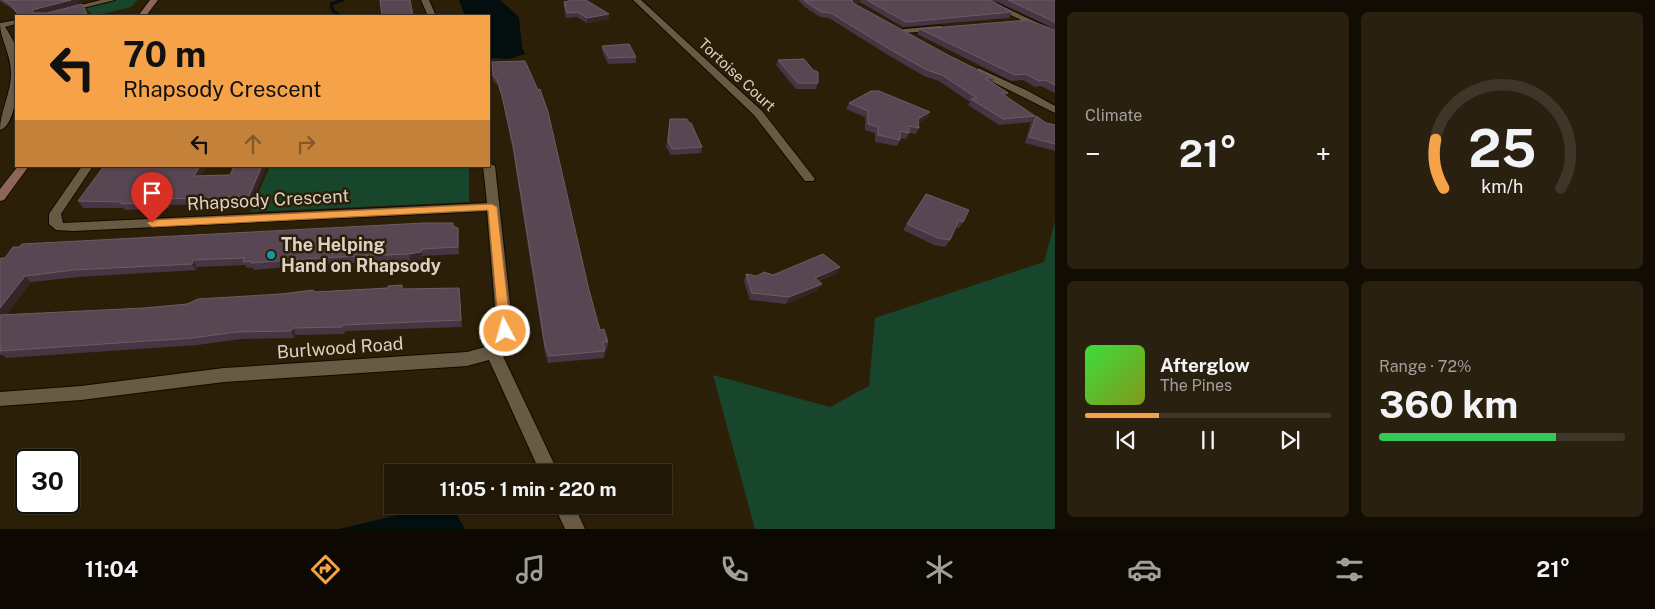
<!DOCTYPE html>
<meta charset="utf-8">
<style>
:root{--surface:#211706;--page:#292010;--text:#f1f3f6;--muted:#a29f9b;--line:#3e3628;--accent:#f6a248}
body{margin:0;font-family:"Public Sans",sans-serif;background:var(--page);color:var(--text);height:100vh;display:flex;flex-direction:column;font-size:19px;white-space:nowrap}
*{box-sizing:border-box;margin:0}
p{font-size:16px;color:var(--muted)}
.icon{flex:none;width:28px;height:28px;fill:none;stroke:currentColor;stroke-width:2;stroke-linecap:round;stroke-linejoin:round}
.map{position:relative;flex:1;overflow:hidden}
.side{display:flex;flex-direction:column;gap:12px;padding:12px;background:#120d03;width:600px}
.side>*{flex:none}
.hud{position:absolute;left:15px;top:15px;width:475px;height:152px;border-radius:0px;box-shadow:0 1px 4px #0004,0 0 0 1px var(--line);background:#f6a248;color:#111;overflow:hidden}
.speed{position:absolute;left:15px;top:449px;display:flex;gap:10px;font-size:25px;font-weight:700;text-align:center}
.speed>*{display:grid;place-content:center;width:65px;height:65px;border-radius:50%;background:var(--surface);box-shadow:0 1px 4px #0004,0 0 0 1px var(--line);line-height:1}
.speed .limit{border:2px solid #111;border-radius:8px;background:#fff;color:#111}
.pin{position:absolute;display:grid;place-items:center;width:42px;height:42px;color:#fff;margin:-51px -21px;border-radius:50% 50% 50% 0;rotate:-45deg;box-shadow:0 0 5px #0007}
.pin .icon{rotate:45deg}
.me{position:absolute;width:55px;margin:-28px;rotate:354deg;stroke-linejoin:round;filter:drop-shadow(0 0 4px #0008)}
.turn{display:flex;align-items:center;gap:18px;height:105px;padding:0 25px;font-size:22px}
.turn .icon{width:65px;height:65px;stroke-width:2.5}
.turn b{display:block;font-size:35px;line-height:42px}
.lanes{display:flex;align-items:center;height:48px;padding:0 25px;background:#0003;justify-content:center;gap:25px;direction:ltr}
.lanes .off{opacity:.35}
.big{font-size:38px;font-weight:700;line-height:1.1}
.side .card{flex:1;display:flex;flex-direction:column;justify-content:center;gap:8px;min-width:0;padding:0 18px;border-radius:8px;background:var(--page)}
.side .dial{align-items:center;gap:0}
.dial svg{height:130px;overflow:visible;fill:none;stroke:var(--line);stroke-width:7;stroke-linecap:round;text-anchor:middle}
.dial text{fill:var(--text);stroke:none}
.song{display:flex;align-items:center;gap:15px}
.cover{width:60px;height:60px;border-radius:8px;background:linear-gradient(135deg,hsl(120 70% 55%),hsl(70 70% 35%))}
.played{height:5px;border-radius:2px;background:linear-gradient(90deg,var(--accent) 30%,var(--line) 30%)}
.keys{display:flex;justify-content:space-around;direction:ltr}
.heat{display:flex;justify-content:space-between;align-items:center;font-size:28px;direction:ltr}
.charge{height:8px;border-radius:4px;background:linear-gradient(90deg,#34c759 72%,var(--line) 0)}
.side .tiles{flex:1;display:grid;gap:12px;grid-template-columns:repeat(2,1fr)}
.trip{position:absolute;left:384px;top:464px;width:288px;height:50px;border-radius:0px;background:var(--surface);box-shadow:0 1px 4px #0004,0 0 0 1px var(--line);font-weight:700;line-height:50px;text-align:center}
.dock{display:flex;height:80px;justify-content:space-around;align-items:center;background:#0d0902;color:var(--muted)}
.dock .icon{width:35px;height:35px}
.dock .active{color:var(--accent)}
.dock b{font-size:22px;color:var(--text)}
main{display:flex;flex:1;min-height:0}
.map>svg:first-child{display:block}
.green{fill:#18462c}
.water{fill:#030e0f}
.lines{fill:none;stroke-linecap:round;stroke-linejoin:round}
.stream{stroke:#030e0f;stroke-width:3}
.minor-casing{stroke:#140800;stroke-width:2}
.secondary-casing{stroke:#140800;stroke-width:2}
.minor{fill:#695a43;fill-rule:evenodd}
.secondary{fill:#8e6559;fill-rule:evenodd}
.wall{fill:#483544}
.shaded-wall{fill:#362526}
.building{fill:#584652;stroke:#6c5c64}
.route{fill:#f6a248;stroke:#a0692f}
.culture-dot{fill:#0f9aa8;stroke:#2c1f08;stroke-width:2}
.labels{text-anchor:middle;stroke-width:5;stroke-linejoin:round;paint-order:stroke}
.far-street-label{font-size:15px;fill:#dbd2c5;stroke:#2c1f08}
.street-label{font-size:18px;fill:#dbd2c5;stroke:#2c1f08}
.poi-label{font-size:18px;font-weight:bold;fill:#dbd2c5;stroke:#2c1f08;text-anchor:start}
</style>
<main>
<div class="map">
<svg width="1055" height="529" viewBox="0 0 1055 529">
<rect width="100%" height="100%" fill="#2c1f08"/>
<g class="green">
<polygon points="117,0 137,0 131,7 94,16 86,8"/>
<polygon points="270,166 469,166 469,202 250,212"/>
<polygon points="1055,222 1055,529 755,529 713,375 830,407 869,386 875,318 1044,262"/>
</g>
<g class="water">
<polygon points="459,0 500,0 519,17 522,48 525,54 509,59 489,58 489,16 465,16"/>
<polygon points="431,507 457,515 465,529 339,529"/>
</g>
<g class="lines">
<polyline class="stream" points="341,16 333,11 331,4 343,0"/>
<g class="minor-casing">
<g id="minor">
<polygon points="101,0 115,0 50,16 37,16"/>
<polygon points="421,0 429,0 436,16 428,16"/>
<polygon points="633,0 641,0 762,111 815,179 813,181 805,181 754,115"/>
<polygon points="979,0 989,0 1055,31 1055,36"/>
<path d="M 16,20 L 16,24 L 5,27 C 9,33 14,41 16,48 C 20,64 19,125 0,130 C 0,112 10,95 11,76 C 12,55 0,40 0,23 Z"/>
<polygon points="939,26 942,26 942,30 904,33 900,31 904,29"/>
<polygon points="978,68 1028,91 1055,106 1055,113 975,73 974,71"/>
<polygon points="489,163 495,166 513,331 501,352 558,472 540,472 489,360 467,366 224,382 81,400 0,406 0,392 81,386 224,368 467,352 485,347 497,331 487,211 73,231 56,230 49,224 49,214 82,166 93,166 61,214 63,223 487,203 483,166 489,166"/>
<polygon points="554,505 574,505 585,529 565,529"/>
</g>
</g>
<g class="secondary-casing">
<g id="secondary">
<polygon points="150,0 158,0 146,16 138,16"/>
<polygon points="18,166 29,166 4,200 0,201 0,189"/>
</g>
</g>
<use href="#minor" class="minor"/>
<use href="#secondary" class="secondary"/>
</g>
<g class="wall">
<polygon points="0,0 81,0 77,1 78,4 44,13 89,16 18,16 14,10 0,1"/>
<polygon points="798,0 1055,0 1055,29 998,2 992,1 1012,12 1009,18 903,27 860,2 855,4 946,54 994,78 992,82 1008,93 1006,96 1035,116 1031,122 999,125 968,105 970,102 939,81 924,76 888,55 829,18 820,17 805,7"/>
<polygon points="564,2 609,19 587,23 577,17 566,18 564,7"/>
<polygon points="920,29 1055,30 1055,93 1041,86 1035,87 1023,80 1011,81 917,34"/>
<polygon points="602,46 636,57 636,63 608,64 602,51"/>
<polygon points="778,60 818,83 816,89 796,89 776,65"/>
<polygon points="492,62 589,290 600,330 608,342 607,349 604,349 605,351 604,358 548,363 545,353 513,151 503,102 498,85 493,81"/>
<polygon points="849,103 930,112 927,118 918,123 919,128 916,134 909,133 906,139 900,138 900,140 897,146 875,142 875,133 865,130 865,117 846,109"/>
<polygon points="1036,116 1046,123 1055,125 1055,151 1025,143 1031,122"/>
<polygon points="670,119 702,147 701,153 671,155 666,147"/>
<polygon points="104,166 207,166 201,176 230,175 234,166 267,166 251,203 171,205 169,208 125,210 123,208 83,208 78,201"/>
<polygon points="926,194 963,222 959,228 956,227 950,240 945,247 934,245 903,230"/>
<polygon points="453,227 458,228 459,234 459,254 423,256 422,259 410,261 320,264 254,270 253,268 247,268 245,265 197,267 196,270 78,277 31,282 6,315 144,308 315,292 388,288 402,285 403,289 460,294 462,327 345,331 344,334 296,335 294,338 241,339 197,345 6,358 3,355 0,355 0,259"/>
<polygon points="840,267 836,274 819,281 818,290 786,304 750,300 744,281 746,274 757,276 773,275"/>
</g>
<g class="shaded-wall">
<polygon points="71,0 81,0 77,1 78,4 35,15 32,10"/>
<polygon points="852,0 861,0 860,2 850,5"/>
<polygon points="87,13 89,16 73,16"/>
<polygon points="609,14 609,19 587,23 587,18"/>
<polygon points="930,112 927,118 915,125 918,119"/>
<polygon points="200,166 207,166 197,183 194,176"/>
<polygon points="262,166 267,166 251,203 249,196"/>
<polygon points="167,199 171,205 169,208 165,202"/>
<polygon points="458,228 459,234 459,254 458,247"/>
<polygon points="422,249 422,259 410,261 409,254"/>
<polygon points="193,260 197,267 196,270 192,264"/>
<polygon points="840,267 836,274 811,284 815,278"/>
<polygon points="25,276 31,282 1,322 0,321 0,308"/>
<polygon points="822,284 818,290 786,304 789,297"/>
<polygon points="293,328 296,335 294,338 291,331"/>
</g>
<g class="building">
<polygon points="3,0 71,0 32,10 34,13 47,13 82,4 87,13 73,16 19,16 11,5"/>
<polygon points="380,0 410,0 413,16 382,16"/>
<polygon points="573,0 586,0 609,14 587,18 578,12 567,13 564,2"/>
<polygon points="804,0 852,0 853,3 946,54 994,78 985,78 1008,93 1001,93 1035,116 1003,119 971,99 977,98 942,75 927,70 891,50 831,13 821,12 806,2"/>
<polygon points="867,0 990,0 1012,12 906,22"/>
<polygon points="1008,0 1055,0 1055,22"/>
<polygon points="1028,20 1055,30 1055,85 1045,80 1039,81 1026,74 1015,75 920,29"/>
<polygon points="629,44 636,57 609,58 602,46"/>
<polygon points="804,59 813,70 818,72 818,83 798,83 778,60"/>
<polygon points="525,61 538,90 540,89 548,112 589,290 600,330 604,329 608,342 603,342 605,351 549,356 545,346 513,145 502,96 497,79 493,76 492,62"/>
<polygon points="871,91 879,91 930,112 918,119 919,128 909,126 909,133 900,131 900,140 878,135 878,127 868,124 868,111 849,103"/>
<polygon points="1036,116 1046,123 1055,125 1055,144 1029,137"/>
<polygon points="670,119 687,119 689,123 691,123 702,147 672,149 668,141"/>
<polygon points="104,166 200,166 194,176 230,175 234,166 262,166 249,196 167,199 165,202 121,204 122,202 78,201"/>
<polygon points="926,194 969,210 963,222 959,220 950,240 938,238 907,224"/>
<polygon points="424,223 453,223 453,226 458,228 458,247 422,249 421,252 409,254 318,258 251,263 251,261 243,262 245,258 193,260 192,264 73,270 25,276 0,308 0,259 1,258 5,258 13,247 19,247 22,244"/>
<polygon points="823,254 840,267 815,278 822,284 789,297 752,293 746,274 757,276 764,272 773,275"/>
<polygon points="402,285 402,289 459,288 461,320 343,325 342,327 293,328 291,331 237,332 192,338 0,351 1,348 0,348 0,315 144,308 187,304 198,299 281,294 313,290 315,292 388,288 388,286"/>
</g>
<polygon class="route" points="492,204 497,207 511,331 505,336 499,331 488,210 152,227 147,223 152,220"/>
<circle class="culture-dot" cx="271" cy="255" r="5"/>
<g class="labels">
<g class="far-street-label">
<text transform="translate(737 75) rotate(43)" y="5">Tortoise Court</text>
</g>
<g class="street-label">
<text transform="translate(268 200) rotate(-3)" y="6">Rhapsody Crescent</text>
<text transform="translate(340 348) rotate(-4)" y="6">Burlwood Road</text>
</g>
<g class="poi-label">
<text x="281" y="251">The Helping<tspan x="281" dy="21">Hand on Rhapsody</tspan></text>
</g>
</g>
</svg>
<div class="speed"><div class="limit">30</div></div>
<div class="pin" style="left:152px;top:223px;background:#d93025"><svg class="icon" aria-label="arrive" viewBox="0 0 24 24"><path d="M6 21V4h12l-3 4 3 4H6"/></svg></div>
<svg class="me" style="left:505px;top:331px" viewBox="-20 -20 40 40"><circle r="17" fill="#f6a248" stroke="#fff" stroke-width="3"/><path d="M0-11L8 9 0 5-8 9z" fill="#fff"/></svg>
<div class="trip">11:05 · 1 min · 220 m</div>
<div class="hud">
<div class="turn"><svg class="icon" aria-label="left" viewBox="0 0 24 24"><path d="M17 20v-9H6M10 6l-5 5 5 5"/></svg><div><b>70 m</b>Rhapsody Crescent</div></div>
<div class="lanes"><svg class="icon" aria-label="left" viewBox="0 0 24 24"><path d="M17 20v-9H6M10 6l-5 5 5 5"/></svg><svg class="icon off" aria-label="ahead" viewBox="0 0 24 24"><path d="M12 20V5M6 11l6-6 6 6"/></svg><svg class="icon off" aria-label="right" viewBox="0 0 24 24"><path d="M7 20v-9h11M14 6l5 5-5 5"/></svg></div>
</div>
</div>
<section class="side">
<div class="tiles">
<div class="card"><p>Climate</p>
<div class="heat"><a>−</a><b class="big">21°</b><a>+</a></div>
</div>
<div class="card dial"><svg viewBox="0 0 100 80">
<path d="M14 69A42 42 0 1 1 86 69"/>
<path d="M14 69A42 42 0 0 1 9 39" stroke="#f6a248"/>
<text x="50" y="56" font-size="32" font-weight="700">25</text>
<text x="50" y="72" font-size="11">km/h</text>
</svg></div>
<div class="card">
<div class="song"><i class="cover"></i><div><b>Afterglow</b><p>The Pines</p></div></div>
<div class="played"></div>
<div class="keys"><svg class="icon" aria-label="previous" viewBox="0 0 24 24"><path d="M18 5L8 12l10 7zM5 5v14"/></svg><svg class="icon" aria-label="pause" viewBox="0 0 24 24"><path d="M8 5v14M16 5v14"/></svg><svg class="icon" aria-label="next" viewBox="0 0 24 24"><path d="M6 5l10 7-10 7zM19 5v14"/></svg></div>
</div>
<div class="card"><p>Range · 72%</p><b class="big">360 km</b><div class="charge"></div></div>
</div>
</section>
</main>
<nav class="dock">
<b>11:04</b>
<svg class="icon active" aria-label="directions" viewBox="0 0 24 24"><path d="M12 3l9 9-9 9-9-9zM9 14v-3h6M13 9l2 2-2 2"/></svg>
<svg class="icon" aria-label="music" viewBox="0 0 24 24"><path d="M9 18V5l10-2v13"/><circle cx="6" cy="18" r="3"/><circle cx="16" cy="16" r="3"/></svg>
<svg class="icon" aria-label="phone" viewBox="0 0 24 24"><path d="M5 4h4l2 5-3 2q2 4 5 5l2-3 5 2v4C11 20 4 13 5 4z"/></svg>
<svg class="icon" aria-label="climate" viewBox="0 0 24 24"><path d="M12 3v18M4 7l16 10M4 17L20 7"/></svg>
<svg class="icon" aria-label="car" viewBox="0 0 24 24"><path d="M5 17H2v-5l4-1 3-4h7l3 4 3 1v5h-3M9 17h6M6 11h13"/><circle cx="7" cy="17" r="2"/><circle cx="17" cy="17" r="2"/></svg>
<svg class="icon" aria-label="filters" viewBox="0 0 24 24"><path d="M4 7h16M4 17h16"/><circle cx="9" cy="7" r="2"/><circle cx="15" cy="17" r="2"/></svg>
<b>21°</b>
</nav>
